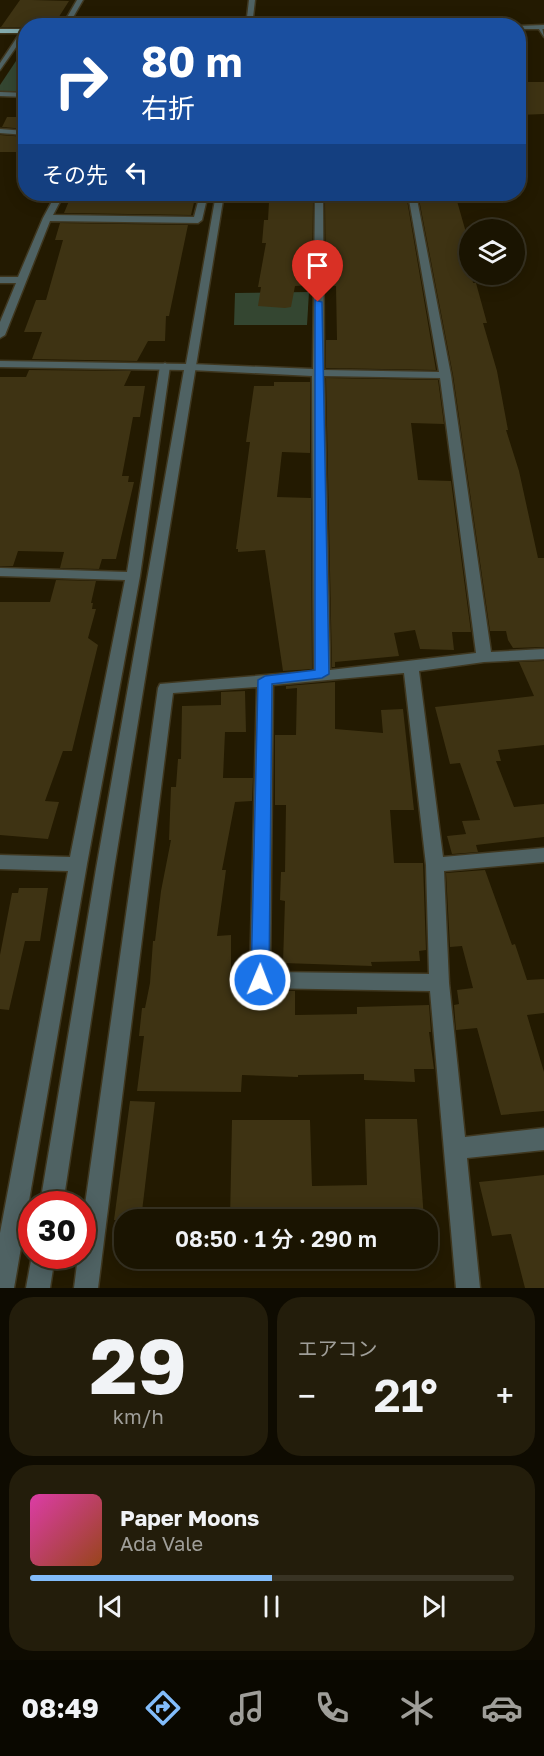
<!DOCTYPE html>
<html lang="ja">
<meta charset="utf-8">
<style>
:root{--surface:#1a1401;--page:#231d0b;--text:#f1f3f6;--muted:#9f9e99;--line:#383323;--accent:#82bcfa}
body{margin:0;font-family:"Golos Text","Noto Sans JP",sans-serif;background:var(--page);color:var(--text);height:100vh;display:flex;flex-direction:column;font-size:22px;white-space:nowrap}
*{box-sizing:border-box;margin:0}
p{font-size:20px;color:var(--muted)}
.icon{flex:none;width:33px;height:33px;fill:none;stroke:currentColor;stroke-width:2;stroke-linecap:round;stroke-linejoin:round}
.map{position:relative;height:1288px;overflow:hidden}
.side{display:flex;flex-direction:column;gap:9px;padding:9px;background:#0e0b01;flex:1}
.side>*{flex:none}
.hud{position:absolute;left:18px;top:18px;width:508px;height:183px;border-radius:24px;box-shadow:0 3px 15px #0003,0 0 0 2px var(--line);background:#1a4fa0;color:#fff;overflow:hidden}
.buttons{position:absolute;left:459px;top:219px;display:grid;gap:12px}
.buttons a{display:grid;place-items:center;width:66px;height:66px;border-radius:50%;background:var(--surface);box-shadow:0 3px 15px #0003,0 0 0 2px var(--line);font-size:30px}
.speed{position:absolute;left:18px;top:1191px;display:flex;gap:12px;font-size:30px;font-weight:700;text-align:center}
.speed>*{display:grid;place-content:center;width:78px;height:78px;border-radius:50%;background:var(--surface);box-shadow:0 3px 15px #0003,0 0 0 2px var(--line);line-height:1}
.speed .limit{border:9px solid #d22;background:#fff;color:#111}
.pin{position:absolute;display:grid;place-items:center;width:51px;height:51px;color:#fff;margin:-62px -26px;border-radius:50% 50% 50% 0;rotate:-45deg;box-shadow:0 0 6px #0007}
.pin .icon{rotate:45deg}
.me{position:absolute;width:66px;margin:-33px;rotate:1deg;stroke-linejoin:round;filter:drop-shadow(0 0 4px #0008)}
.turn{display:flex;align-items:center;gap:21px;height:126px;padding:0 24px;font-size:27px}
.turn .icon{width:78px;height:78px;stroke-width:2.5}
.turn b{display:block;font-size:42px;line-height:51px}
.then{display:flex;align-items:center;height:57px;padding:0 24px;background:#0003;gap:12px;font-size:22px}
.big{font-size:45px;font-weight:600;line-height:1.1}
.side .widget{flex:1;display:flex;flex-direction:column;justify-content:center;gap:9px;min-width:0;padding:0 21px;border-radius:24px;background:var(--page)}
.side .dial{align-items:center;gap:0}
.dial b{font-size:78px;line-height:1}
.song{display:flex;align-items:center;gap:18px}
.cover{width:72px;height:72px;border-radius:9px;background:linear-gradient(135deg,hsl(320 70% 55%),hsl(20 70% 35%))}
.played{height:6px;border-radius:3px;background:linear-gradient(90deg,var(--accent) 50%,var(--line) 50%)}
.keys{display:flex;justify-content:space-around;direction:ltr}
.heat{display:flex;justify-content:space-between;align-items:center;font-size:33px;direction:ltr}
.side .tiles{flex:1;display:grid;gap:9px;grid-template-columns:1fr 1fr}
.widget:last-child{grid-column:span 2}
.trip{position:absolute;left:114px;top:1209px;width:324px;height:60px;border-radius:24px;background:var(--surface);box-shadow:0 3px 15px #0003,0 0 0 2px var(--line);font-weight:600;line-height:60px;text-align:center}
.dock{display:flex;height:96px;justify-content:space-around;align-items:center;background:#0a0800;color:var(--muted)}
.dock .icon{width:42px;height:42px}
.dock .current{color:var(--accent)}
.dock b{font-size:27px;color:var(--text)}
.map>svg:first-child{display:block}
.green{fill:#344631}
.building{fill:#3e3313}
.lines{fill:none;stroke-linecap:round;stroke-linejoin:round}
.minor-casing{stroke:#3f371f;stroke-width:3}
.tertiary-casing{stroke:#3f371f;stroke-width:3}
.primary-casing{stroke:#3f371f;stroke-width:3}
.minor{fill:#4f6263;fill-rule:evenodd}
.tertiary{fill:#4f6263;fill-rule:evenodd}
.primary{fill:#83aaac;fill-rule:evenodd}
.route{fill:#1a73e8;stroke:#114b97;stroke-width:1.5}
</style>
<div class="map">
<svg width="544" height="1288" viewBox="0 0 544 1288">
<rect width="100%" height="100%" fill="#231a01"/>
<g class="green">
<polygon points="20,55 25,55 25,92 0,91 0,85"/>
<polygon points="309,292 307,325 234,325 235,293"/>
</g>
<g class="building">
<polygon points="20,0 32,0 69,1 55,23 26,23 26,27 1,27"/>
<polygon points="519,82 544,82 544,114 519,115"/>
<polygon points="7,117 26,117 26,129 2,127"/>
<polygon points="0,135 26,137 26,152 0,152"/>
<polygon points="141,194 196,194 191,215 64,213 69,201 130,200 131,195"/>
<polygon points="336,194 406,194 436,370 326,368 326,340 337,340 336,286 326,285 325,203 337,203"/>
<polygon points="418,194 455,194 465,229 470,274 472,274 473,283 476,283 487,323 483,323 497,371 508,430 506,430 519,471 538,558 544,558 544,647 513,648 508,640 506,631 490,631 453,375"/>
<polygon points="269,202 313,203 312,285 295,286 291,307 285,308 258,306 261,287 258,287 266,243 262,243 264,220 268,220"/>
<polygon points="60,223 188,225 169,316 166,316 165,341 148,341 137,361 32,359 42,332 24,332 36,300 46,300 63,240 55,240"/>
<polygon points="29,370 131,371 124,386 145,386 140,417 133,417 122,476 129,476 128,482 134,482 116,559 102,559 99,569 60,568 64,552 18,551 13,566 0,566 0,377 26,377"/>
<polygon points="326,378 438,380 444,424 411,423 418,480 451,481 471,632 452,632 454,650 420,649 415,630 394,633 399,656 335,662 335,667 332,667"/>
<polygon points="274,382 310,382 310,453 282,452 277,497 311,498 312,669 283,671 265,550 238,552 238,549 236,549 250,442 246,442 254,386 274,386"/>
<polygon points="56,580 96,581 91,603 93,603 92,609 96,609 88,638 98,645 72,751 63,751 45,801 59,802 48,839 0,835 0,602 50,602"/>
<polygon points="544,661 544,745 498,750 501,761 496,761 514,807 544,804 544,837 476,845 478,852 452,854 447,836 466,834 462,821 480,820 460,763 450,764 435,707 534,696 519,662"/>
<polygon points="335,682 335,729 383,733 381,710 403,709 414,810 390,810 394,863 423,863 426,950 419,951 420,961 371,962 372,966 283,963 285,901 280,900 281,872 285,872 286,805 275,805 275,735 296,735 297,688 286,689 286,686"/>
<polygon points="245,691 246,732 225,732 223,778 253,778 252,801 235,802 222,870 226,870 217,936 231,935 231,989 295,991 295,1015 357,1014 357,1007 429,1005 431,1032 429,1032 434,1069 414,1069 415,1082 364,1080 364,1074 298,1075 298,1077 242,1075 241,1092 137,1091 144,1036 139,1036 142,1008 145,1008 150,983 153,941 155,941 161,891 171,840 169,840 171,787 176,787 178,759 181,759 182,706 221,705 221,692"/>
<polygon points="485,870 512,945 515,944 527,980 544,979 544,1013 527,1015 544,1072 544,1111 501,1115 477,1028 456,1030 454,1005 459,1004 457,990 473,988 462,946 450,947 446,873"/>
<polygon points="19,888 48,888 40,941 25,941 9,1010 0,1009 0,955 12,893 18,893"/>
<polygon points="130,1101 155,1102 141,1220 114,1220"/>
<polygon points="365,1119 417,1119 424,1220 230,1220 232,1120 310,1120 312,1186 367,1185"/>
<polygon points="544,1175 544,1288 525,1288 511,1234 492,1236 479,1182"/>
</g>
<g class="lines">
<g class="minor-casing">
<g id="minor">
<polygon points="77,0 83,0 68,26 62,26"/>
<polygon points="537,26 542,27 544,37"/>
<polygon points="22,30 26,30 26,33 0,70 0,63"/>
<polygon points="0,92 26,93 26,97 0,96"/>
<polygon points="0,129 26,131 26,135 0,133"/>
<polygon points="56,194 64,194 53,215 194,217 200,194 208,194 202,220 198,223 50,221 5,335 0,338 0,322 16,283 0,283 0,277 18,277 43,218"/>
<path d="M 315,194 L 323,194 L 324,370 L 439,372 L 408,194 L 416,194 L 451,375 L 491,652 L 544,649 L 544,659 L 484,662 L 419,671 L 443,857 L 544,848 L 544,862 L 444,871 L 449,983 L 465,1137 L 544,1128 L 544,1150 L 467,1158 L 480,1288 L 456,1288 L 430,991 L 260,988 L 253,986 L 250,980 L 257,687 L 173,693 L 98,1288 L 74,1288 L 78,1256 L 82,1256 L 82,1226 L 158,688 L 160,684 L 314,671 L 312,376 L 191,370 L 186,367 L 191,364 L 313,369 ZM 324,376 L 440,378 L 476,653 L 330,670 ZM 404,673 L 426,865 L 429,974 L 270,972 L 273,685 Z"/>
<polygon points="165,363 170,366 140,576 87,864 14,1288 0,1288 0,1233 68,871 0,869 0,855 70,857 125,580 0,576 0,568 127,572 160,366"/>
</g>
</g>
<g class="tertiary-casing">
<g id="tertiary">
<polygon points="249,0 255,0 252,26 246,26"/>
<polygon points="544,25 544,29 519,29 518,26"/>
<polygon points="216,194 224,194 114,869 63,1204 40,1204 96,869 184,370 0,367 0,361 186,364"/>
<polygon points="32,1255 55,1256 50,1288 26,1288"/>
</g>
</g>
<g class="primary-casing">
<rect id="primary" x="0" y="29" width="26" height="4"/>
</g>
<use href="#minor" class="minor"/>
<use href="#tertiary" class="tertiary"/>
<use href="#primary" class="primary"/>
</g>
<polygon class="route" points="315,300 322,302 329,674 322,678 272,684 269,980 266,985 260,988 254,985 251,980 258,680 265,676 315,670"/>
</svg>
<div class="buttons">
<a><svg class="icon" aria-label="layers" viewBox="0 0 24 24"><path d="M12 4l9 5-9 5-9-5zM3 14l9 5 9-5"/></svg></a>
</div>
<div class="speed"><div class="limit">30</div></div>
<div class="pin" style="left:318px;top:302px;background:#d93025"><svg class="icon" aria-label="arrive" viewBox="0 0 24 24"><path d="M6 21V4h12l-3 4 3 4H6"/></svg></div>
<svg class="me" style="left:260px;top:980px" viewBox="-20 -20 40 40"><circle r="17" fill="#1a73e8" stroke="#fff" stroke-width="3"/><path d="M0-11L8 9 0 5-8 9z" fill="#fff"/></svg>
<div class="trip">08:50 · 1 分 · 290 m</div>
<div class="hud">
<div class="turn"><svg class="icon" aria-label="right" viewBox="0 0 24 24"><path d="M7 20v-9h11M14 6l5 5-5 5"/></svg><div><b>80 m</b>右折</div></div>
<div class="then">その先<svg class="icon" aria-label="left" viewBox="0 0 24 24"><path d="M17 20v-9H6M10 6l-5 5 5 5"/></svg></div>
</div>
</div>
<section class="side">
<div class="tiles">
<div class="widget dial"><b>29</b><p>km/h</p></div>
<div class="widget"><p>エアコン</p>
<div class="heat"><a>−</a><b class="big">21°</b><a>+</a></div>
</div>
<div class="widget">
<div class="song"><i class="cover"></i><div><b>Paper Moons</b><p>Ada Vale</p></div></div>
<div class="played"></div>
<div class="keys"><svg class="icon" aria-label="previous" viewBox="0 0 24 24"><path d="M18 5L8 12l10 7zM5 5v14"/></svg><svg class="icon" aria-label="pause" viewBox="0 0 24 24"><path d="M8 5v14M16 5v14"/></svg><svg class="icon" aria-label="next" viewBox="0 0 24 24"><path d="M6 5l10 7-10 7zM19 5v14"/></svg></div>
</div>
</div>
</section>
<nav class="dock">
<b>08:49</b>
<svg class="icon current" aria-label="directions" viewBox="0 0 24 24"><path d="M12 3l9 9-9 9-9-9zM9 14v-3h6M13 9l2 2-2 2"/></svg>
<svg class="icon" aria-label="music" viewBox="0 0 24 24"><path d="M9 18V5l10-2v13"/><circle cx="6" cy="18" r="3"/><circle cx="16" cy="16" r="3"/></svg>
<svg class="icon" aria-label="phone" viewBox="0 0 24 24"><path d="M5 4h4l2 5-3 2q2 4 5 5l2-3 5 2v4C11 20 4 13 5 4z"/></svg>
<svg class="icon" aria-label="climate" viewBox="0 0 24 24"><path d="M12 3v18M4 7l16 10M4 17L20 7"/></svg>
<svg class="icon" aria-label="car" viewBox="0 0 24 24"><path d="M5 17H2v-5l4-1 3-4h7l3 4 3 1v5h-3M9 17h6M6 11h13"/><circle cx="7" cy="17" r="2"/><circle cx="17" cy="17" r="2"/></svg>
</nav>
